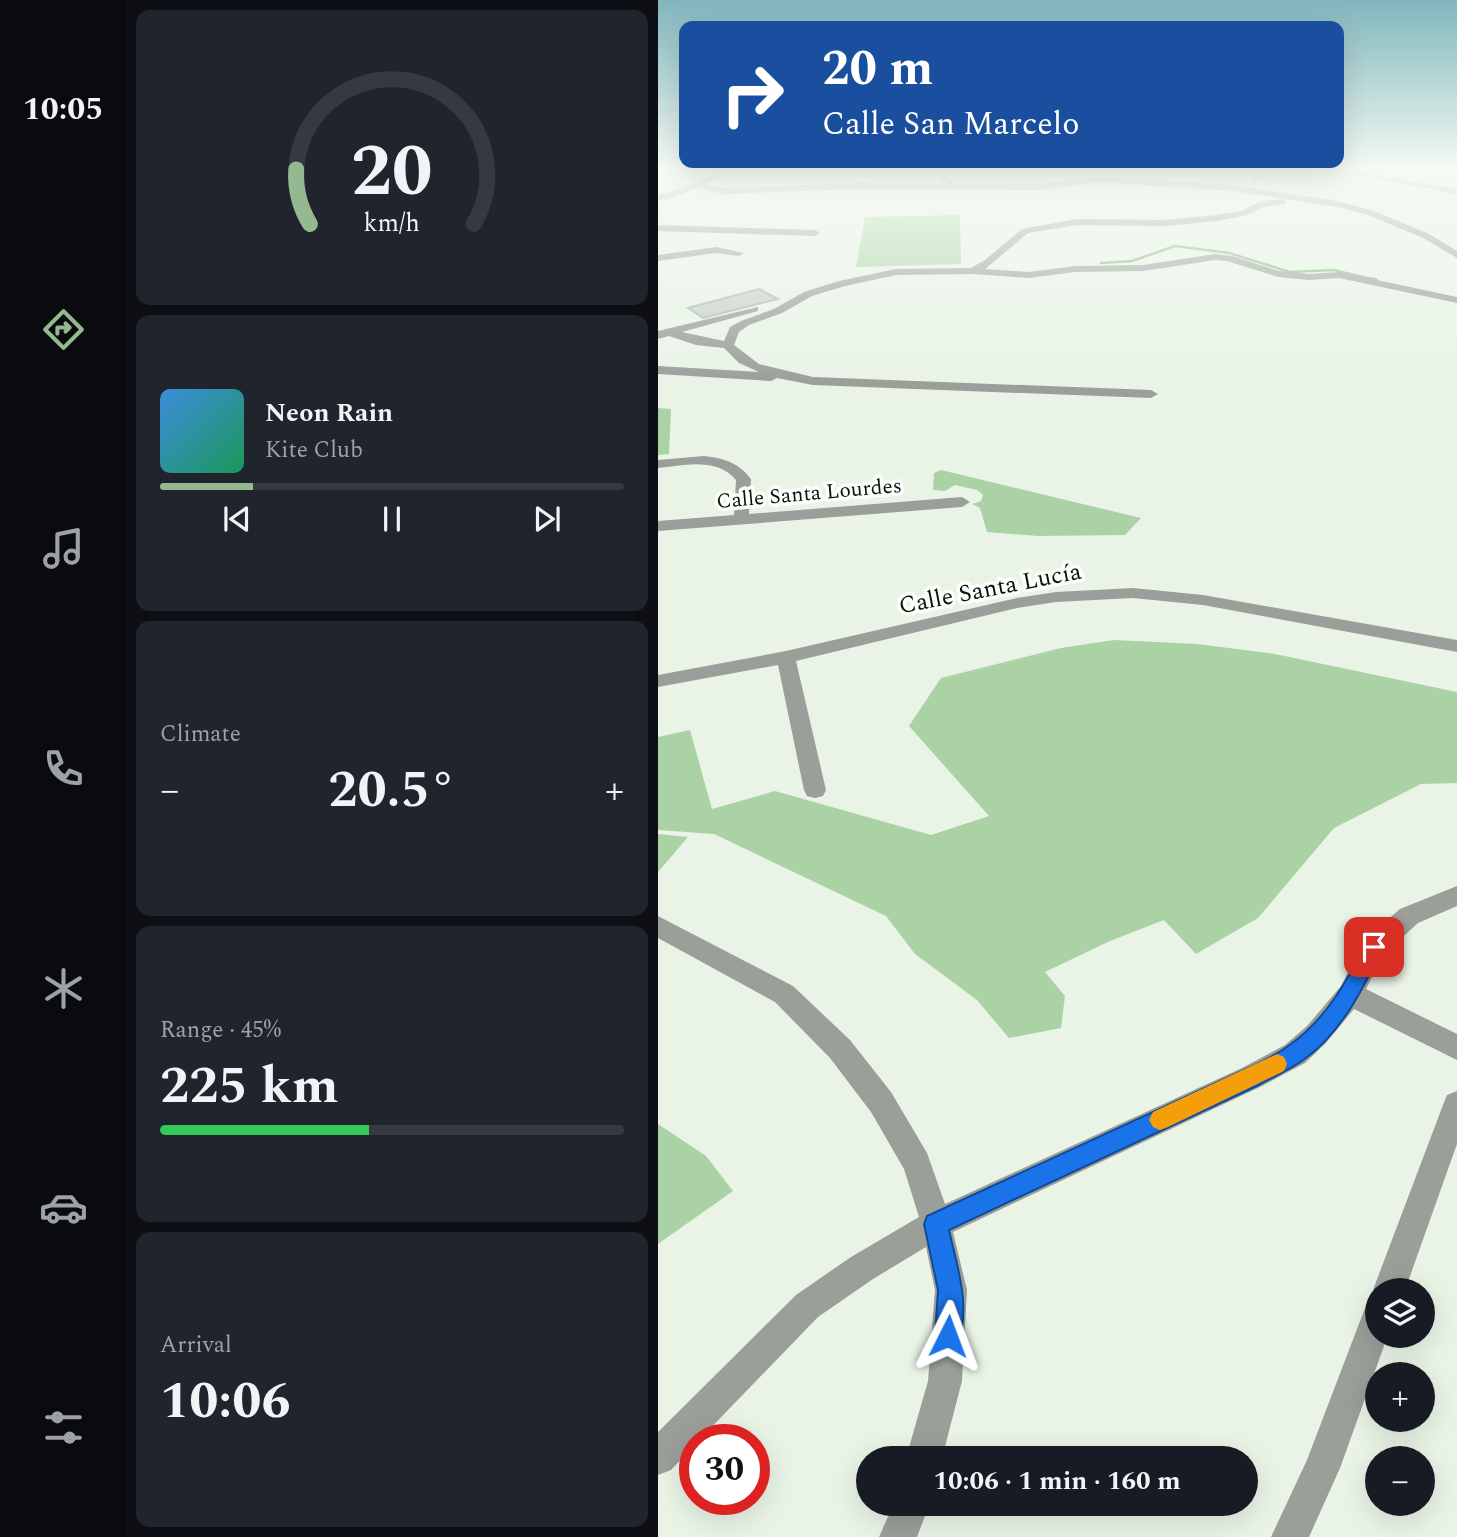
<!DOCTYPE html>
<meta charset="utf-8">
<style>
:root{--surface:#171b24;--page:#20242c;--text:#f1f3f6;--muted:#9ea1a6;--line:#363941;--accent:#94b890}
body{margin:0;font-family:Spectral,serif;background:var(--page);color:var(--text);height:100vh;display:flex;flex-direction:column;font-size:26px;white-space:nowrap}
*{box-sizing:border-box;margin:0}
p{font-size:23px;color:var(--muted)}
.icon{flex:none;width:38px;height:38px;fill:none;stroke:currentColor;stroke-width:2;stroke-linecap:round;stroke-linejoin:round}
.map{position:relative;flex:1;overflow:hidden}
.drawer{display:flex;flex-direction:column;gap:10px;padding:10px;background:#0d0f14;width:532px}
.drawer>*{flex:none}
.top-card{position:absolute;left:21px;top:21px;width:665px;height:147px;border-radius:14px;box-shadow:0 7px 28px #0002;background:#1a4fa0;color:#fff;overflow:hidden}
.fabs{position:absolute;left:707px;top:1278px;display:grid;gap:14px}
.fabs a{display:grid;place-items:center;width:70px;height:70px;border-radius:50%;background:var(--surface);box-shadow:0 7px 28px #0002;font-size:35px}
.speed{position:absolute;left:21px;top:1424px;display:flex;gap:14px;font-size:35px;font-weight:700;text-align:center}
.speed>*{display:grid;place-content:center;width:91px;height:91px;border-radius:50%;background:var(--surface);box-shadow:0 7px 28px #0002;line-height:1}
.speed .limit{border:10px solid #d22;background:#fff;color:#111}
.pin{position:absolute;display:grid;place-items:center;width:60px;height:60px;color:#fff;margin:-30px;border-radius:14px;box-shadow:0 4px 10px #0006}
.me{position:absolute;width:77px;margin:-38px;rotate:3deg;stroke-linejoin:round;filter:drop-shadow(0 0 5px #0008)}
.turn{display:flex;align-items:center;gap:24px;height:147px;padding:0 28px;font-size:32px}
.turn .icon{width:91px;height:91px;stroke-width:2.5}
.turn b{display:block;font-size:49px;line-height:60px}
.big{font-size:52px;font-weight:700;line-height:1.1}
.drawer .widget{flex:1;display:flex;flex-direction:column;justify-content:center;gap:10px;min-width:0;padding:0 24px;border-radius:14px;background:var(--page)}
.drawer .dial{align-items:center;gap:0}
.dial svg{height:182px;overflow:visible;fill:none;stroke:var(--line);stroke-width:7;stroke-linecap:round;text-anchor:middle}
.dial text{fill:var(--text);stroke:none}
.song{display:flex;align-items:center;gap:21px}
.cover{width:84px;height:84px;border-radius:10px;background:linear-gradient(135deg,hsl(210 70% 55%),hsl(150 70% 35%))}
.played{height:7px;border-radius:4px;background:linear-gradient(90deg,var(--accent) 20%,var(--line) 20%)}
.keys{display:flex;justify-content:space-around;direction:ltr}
.heat{display:flex;justify-content:space-between;align-items:center;font-size:38px;direction:ltr}
.charge{height:10px;border-radius:5px;background:linear-gradient(90deg,#34c759 45%,var(--line) 0)}
.trip{position:absolute;left:198px;top:1446px;width:402px;height:70px;border-radius:35px;background:var(--surface);box-shadow:0 7px 28px #0002;font-weight:700;line-height:70px;text-align:center}
main{display:flex;flex:1;min-height:0}
.tab-bar{display:flex;flex-direction:column;width:126px;justify-content:space-around;align-items:center;background:#090b0e;color:var(--muted)}
.tab-bar .icon{width:49px;height:49px}
.tab-bar .current{color:var(--accent)}
.tab-bar b{font-size:32px;color:var(--text)}
.map>svg:first-child{display:block}
.green{fill:#aad2a4}
.lines{fill:none;stroke-linecap:round;stroke-linejoin:round}
.stream-far1{stroke:#84b87b;stroke-width:2.5}
.stream{stroke:#84b87b;stroke-width:3.5}
.building{fill:#c8d2c6;stroke:#b0bbaf;stroke-width:2}
.minor{fill:#9a9f99;fill-rule:evenodd}
.route{fill:#1a73e8;stroke:#114b97;stroke-width:2}
.slow{fill:#f59e0b}
.labels{text-anchor:middle;stroke-width:7;stroke-linejoin:round;paint-order:stroke}
.far-street-label{font-size:21px;fill:#0d110d;stroke:#fafffa}
.street-label{font-size:24px;fill:#0d110d;stroke:#fafffa}
</style>
<main>
<nav class="tab-bar">
<b>10:05</b>
<svg class="icon current" aria-label="directions" viewBox="0 0 24 24"><path d="M12 3l9 9-9 9-9-9zM9 14v-3h6M13 9l2 2-2 2"/></svg>
<svg class="icon" aria-label="music" viewBox="0 0 24 24"><path d="M9 18V5l10-2v13"/><circle cx="6" cy="18" r="3"/><circle cx="16" cy="16" r="3"/></svg>
<svg class="icon" aria-label="phone" viewBox="0 0 24 24"><path d="M5 4h4l2 5-3 2q2 4 5 5l2-3 5 2v4C11 20 4 13 5 4z"/></svg>
<svg class="icon" aria-label="climate" viewBox="0 0 24 24"><path d="M12 3v18M4 7l16 10M4 17L20 7"/></svg>
<svg class="icon" aria-label="car" viewBox="0 0 24 24"><path d="M5 17H2v-5l4-1 3-4h7l3 4 3 1v5h-3M9 17h6M6 11h13"/><circle cx="7" cy="17" r="2"/><circle cx="17" cy="17" r="2"/></svg>
<svg class="icon" aria-label="filters" viewBox="0 0 24 24"><path d="M4 7h16M4 17h16"/><circle cx="9" cy="7" r="2"/><circle cx="15" cy="17" r="2"/></svg>
</nav>
<section class="drawer">
<div class="widget dial"><svg viewBox="0 0 100 80">
<path d="M14 69A42 42 0 1 1 86 69"/>
<path d="M14 69A42 42 0 0 1 8 45" stroke="#94b890"/>
<text x="50" y="56" font-size="32" font-weight="700">20</text>
<text x="50" y="72" font-size="11">km/h</text>
</svg></div>
<div class="widget">
<div class="song"><i class="cover"></i><div><b>Neon Rain</b><p>Kite Club</p></div></div>
<div class="played"></div>
<div class="keys"><svg class="icon" aria-label="previous" viewBox="0 0 24 24"><path d="M18 5L8 12l10 7zM5 5v14"/></svg><svg class="icon" aria-label="pause" viewBox="0 0 24 24"><path d="M8 5v14M16 5v14"/></svg><svg class="icon" aria-label="next" viewBox="0 0 24 24"><path d="M6 5l10 7-10 7zM19 5v14"/></svg></div>
</div>
<div class="widget"><p>Climate</p>
<div class="heat"><a>−</a><b class="big">20.5°</b><a>+</a></div>
</div>
<div class="widget"><p>Range · 45%</p><b class="big">225 km</b><div class="charge"></div></div>
<div class="widget"><p>Arrival</p><b class="big">10:06</b></div>
</section>
<div class="map">
<svg width="799" height="1537" viewBox="0 0 799 1537">
<rect width="100%" height="100%" fill="#e9f4e7"/>
<g class="green">
<polygon points="302,215 303,264 198,267 207,217"/>
<polygon points="0,408 13,409 11,454 0,455"/>
<polygon points="283,470 483,518 467,535 380,536 329,532 322,508 314,504 323,501 325,495 319,490 297,485 287,491 275,490 276,473"/>
<polygon points="456,640 539,644 617,654 799,692 799,783 763,784 676,828 600,918 538,954 506,920 452,941 387,972 407,996 403,1028 351,1038 319,1000 257,954 228,916 56,834 0,830 0,737 32,730 54,809 117,791 273,835 331,816 251,726 283,678 403,648"/>
<polygon points="0,834 30,837 0,872"/>
<polygon points="0,1124 48,1156 75,1191 0,1244"/>
</g>
<g class="lines">
<polyline class="stream-far1" points="443,263 474,261 517,246 571,253 632,272 675,270 718,280"/>
<polyline class="stream" points="714,279 718,280"/>
</g>
<polygon class="building" points="101,289 120,299 45,318 30,308"/>
<g class="lines">
<g class="minor">
<polygon points="75,168 85,168 47,184 63,188 202,183 288,184 278,173 281,168 289,168 286,173 297,184 380,184 442,176 574,185 680,201 716,211 771,234 799,251 799,258 765,238 710,215 679,207 574,191 442,182 380,190 202,189 63,194 40,187 14,198 0,200 0,194 9,193"/>
<polygon points="512,168 521,168 517,171"/>
<polygon points="610,168 619,168 599,181 593,181 593,177"/>
<polygon points="663,168 678,168 798,189 799,194"/>
<polygon points="624,199 627,200 627,204 605,207 589,215 559,221 506,226 419,225 370,233 327,269 371,272 417,266 485,265 557,254 574,256 621,271 651,274 681,272 799,297 799,303 681,278 651,280 620,277 569,261 557,260 485,271 417,272 371,278 315,274 238,275 187,286 154,296 124,313 91,325 81,332 76,345 101,364 155,377 493,390 500,394 493,398 155,385 119,378 113,381 0,374 0,366 101,372 81,363 66,348 38,345 11,336 0,339 0,331 100,307 100,311 24,332 66,341 72,327 83,321 116,309 146,292 181,281 238,269 313,268 327,260 364,229 419,219 506,220 559,215 583,211 603,201"/>
<polygon points="0,225 157,230 162,233 157,236 0,231"/>
<polygon points="58,247 86,253 81,256 58,253 0,261 0,255"/>
<path d="M 46,456 C 66,458 81,463 93,479 L 91,514 L 304,497 L 312,502 L 304,507 L 0,531 L 0,521 L 76,515 L 78,480 C 59,457 26,465 0,468 L 0,460 Z"/>
<polygon points="475,588 545,595 799,640 799,652 545,605 475,598 398,602 359,608 138,661 168,790 165,796 157,798 149,796 146,790 120,665 0,687 0,675 128,651 359,598 398,592"/>
<polygon points="799,886 799,906 760,923 725,955 708,989 799,1034 799,1060 696,1009 667,1044 647,1063 604,1086 295,1232 309,1290 304,1381 284,1458 248,1458 270,1381 277,1290 268,1247 215,1279 160,1317 41,1440 37,1440 37,1445 13,1470 0,1475 0,1432 138,1295 193,1257 261,1217 246,1169 213,1112 172,1058 117,1002 0,938 0,916 135,986 192,1040 233,1092 269,1153 287,1204 584,1068 627,1045 649,1026 683,986 707,939 742,909"/>
<polygon points="799,1091 799,1144 747,1290 719,1290 719,1300 715,1290 785,1105 789,1095"/>
<polygon points="719,1304 719,1335 730,1335 682,1468 651,1537 613,1537 649,1460 707,1308"/>
<polygon points="236,1503 272,1503 259,1537 221,1537"/>
</g>
</g>
<linearGradient id="sky" x2="0" y2="1"><stop stop-color="#80b6bc"/><stop offset="0.44" stop-color="#f5faf4"/><stop offset="1" stop-color="#f5faf4" stop-opacity="0"/></linearGradient>
<rect width="799" height="383" fill="url(#sky)"/>
<path class="route" d="M 716,939 L 723,942 L 725,947 C 705,989 683,1034 644,1061 C 631,1070 615,1077 601,1085 L 291,1230 C 299,1266 314,1309 299,1344 L 290,1348 L 281,1344 L 277,1336 L 280,1290 L 266,1224 L 269,1216 L 586,1070 C 601,1063 617,1056 630,1046 C 667,1021 689,981 709,942 Z"/>
<polygon class="slow" points="619,1054 626,1057 629,1064 626,1071 510,1127 502,1130 495,1127 491,1120 495,1112"/>
<g class="labels">
<g class="far-street-label">
<text transform="translate(151 493) rotate(-5)" y="7">Calle Santa Lourdes</text>
</g>
<g class="street-label">
<text transform="translate(332 588) rotate(-11)" y="8">Calle Santa Lucía</text>
</g>
</g>
</svg>
<div class="fabs">
<a><svg class="icon" aria-label="layers" viewBox="0 0 24 24"><path d="M12 4l9 5-9 5-9-5zM3 14l9 5 9-5"/></svg></a>
<a>+</a>
<a>−</a>
</div>
<div class="speed"><div class="limit">30</div></div>
<div class="pin" style="left:716px;top:947px;background:#d93025"><svg class="icon" aria-label="arrive" viewBox="0 0 24 24"><path d="M6 21V4h12l-3 4 3 4H6"/></svg></div>
<svg class="me" style="left:290px;top:1336px" viewBox="-20 -20 40 40"><path d="M0-17L14 15 0 8-14 15z" fill="#1a73e8" stroke="#fff" stroke-width="4"/></svg>
<div class="trip">10:06 · 1 min · 160 m</div>
<div class="top-card">
<div class="turn"><svg class="icon" aria-label="right" viewBox="0 0 24 24"><path d="M7 20v-9h11M14 6l5 5-5 5"/></svg><div><b>20 m</b>Calle San Marcelo</div></div>
</div>
</div>
</main>
